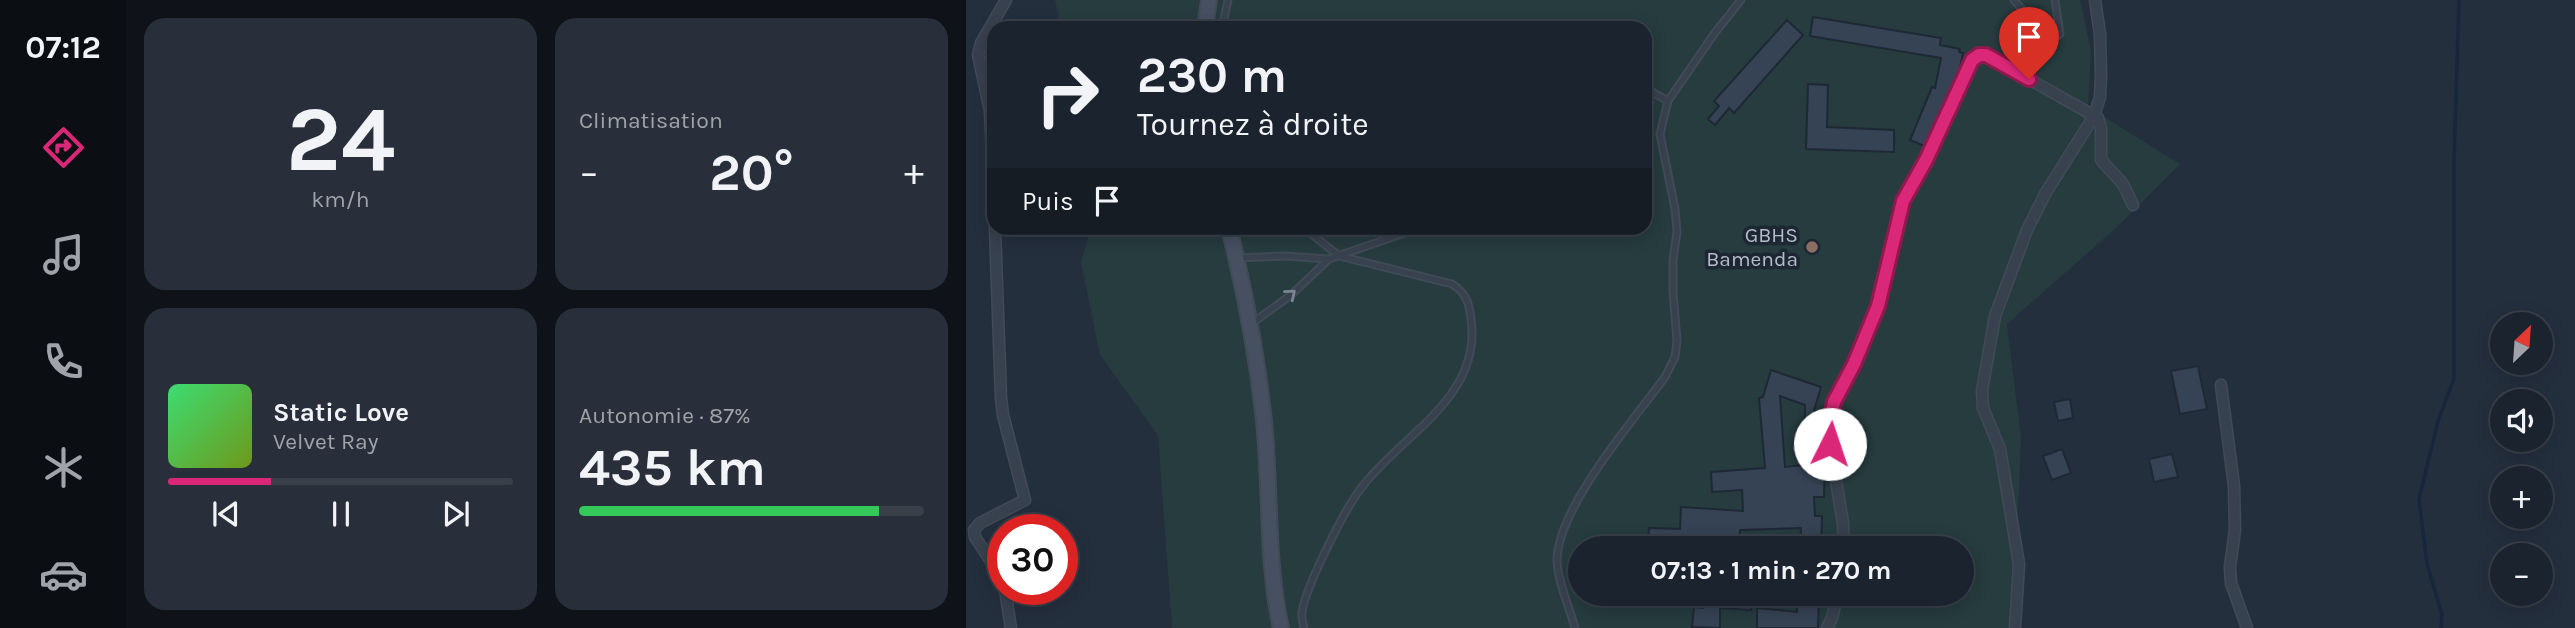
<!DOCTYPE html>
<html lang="fr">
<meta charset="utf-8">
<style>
:root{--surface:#1b232e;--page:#282f3a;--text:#f1f3f6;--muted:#a0a4aa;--line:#39404a;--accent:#db2777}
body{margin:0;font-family:Karla,sans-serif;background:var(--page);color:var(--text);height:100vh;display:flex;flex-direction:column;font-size:26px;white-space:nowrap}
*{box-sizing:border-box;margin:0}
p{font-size:23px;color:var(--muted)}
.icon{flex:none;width:38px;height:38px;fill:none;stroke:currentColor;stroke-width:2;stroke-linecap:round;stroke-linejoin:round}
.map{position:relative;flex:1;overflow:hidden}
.panel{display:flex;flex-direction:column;gap:18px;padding:18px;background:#0f1319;width:840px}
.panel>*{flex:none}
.hud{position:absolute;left:21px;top:21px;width:665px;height:214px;border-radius:21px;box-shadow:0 4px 18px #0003,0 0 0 2px var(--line);background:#1b232e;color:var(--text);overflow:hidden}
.needle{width:46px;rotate:25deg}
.fabs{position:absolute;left:1524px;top:312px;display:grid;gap:14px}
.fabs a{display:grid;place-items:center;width:63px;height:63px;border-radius:50%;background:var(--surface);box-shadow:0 4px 18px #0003,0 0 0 2px var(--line);font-size:35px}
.speed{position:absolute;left:21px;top:514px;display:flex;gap:14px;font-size:35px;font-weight:700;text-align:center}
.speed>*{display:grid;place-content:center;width:91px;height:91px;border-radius:50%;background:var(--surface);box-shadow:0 4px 18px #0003,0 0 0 2px var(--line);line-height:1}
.speed .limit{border:10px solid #d22;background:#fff;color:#111}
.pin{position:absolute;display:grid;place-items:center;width:60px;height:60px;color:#fff;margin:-72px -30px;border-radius:50% 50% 50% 0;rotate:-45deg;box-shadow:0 0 7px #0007}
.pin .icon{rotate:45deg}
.me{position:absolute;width:77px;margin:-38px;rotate:4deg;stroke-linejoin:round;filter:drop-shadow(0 0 5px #0008)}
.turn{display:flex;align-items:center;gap:24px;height:147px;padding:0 35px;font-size:32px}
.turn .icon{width:91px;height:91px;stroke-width:2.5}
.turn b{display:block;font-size:49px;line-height:60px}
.then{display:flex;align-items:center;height:66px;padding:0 35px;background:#0003;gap:14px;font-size:26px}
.big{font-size:52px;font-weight:700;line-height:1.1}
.panel .tile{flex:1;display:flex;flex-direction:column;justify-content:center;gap:10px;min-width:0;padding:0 24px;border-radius:21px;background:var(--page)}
.panel .dial{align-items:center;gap:0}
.dial b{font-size:91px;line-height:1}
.song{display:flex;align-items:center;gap:21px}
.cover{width:84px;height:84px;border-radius:10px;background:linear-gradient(135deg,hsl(140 70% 55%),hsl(80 70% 35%))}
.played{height:7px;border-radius:4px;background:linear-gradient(90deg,var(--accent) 30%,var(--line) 30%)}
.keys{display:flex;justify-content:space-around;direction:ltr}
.heat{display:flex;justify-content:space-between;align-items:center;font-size:38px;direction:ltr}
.charge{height:10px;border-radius:5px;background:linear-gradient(90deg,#34c759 87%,var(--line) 0)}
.panel .tiles{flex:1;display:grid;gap:18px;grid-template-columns:repeat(2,1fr)}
.trip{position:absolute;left:602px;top:536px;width:406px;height:70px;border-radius:35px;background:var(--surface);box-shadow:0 4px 18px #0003,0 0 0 2px var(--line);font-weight:700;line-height:70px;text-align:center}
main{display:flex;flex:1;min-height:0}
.tabs{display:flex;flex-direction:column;width:126px;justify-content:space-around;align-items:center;background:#0b0e12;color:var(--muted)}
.tabs .icon{width:49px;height:49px}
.tabs .on{color:var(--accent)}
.tabs b{font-size:32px;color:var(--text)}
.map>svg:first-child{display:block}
.green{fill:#263c3f;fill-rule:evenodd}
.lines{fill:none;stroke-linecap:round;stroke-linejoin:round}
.stream{stroke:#17263c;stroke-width:3.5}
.building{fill:#364354;stroke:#1f2835;stroke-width:2;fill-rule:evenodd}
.lane-casing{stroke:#414a57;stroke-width:9}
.street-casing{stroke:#414a57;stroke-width:13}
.secondary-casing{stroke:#414a57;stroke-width:18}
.lane{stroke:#38414e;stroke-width:5}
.street{stroke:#38414e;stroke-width:10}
.secondary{stroke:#465061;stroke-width:14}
.oneway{stroke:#7c8592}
.route-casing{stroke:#8e194d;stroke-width:18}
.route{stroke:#db2777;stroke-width:12}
.education-dot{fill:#8d6e63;stroke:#1d2633;stroke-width:2.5}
.labels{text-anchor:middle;stroke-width:7;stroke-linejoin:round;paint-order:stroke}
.poi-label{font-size:21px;fill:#b4bcc9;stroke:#1d2633;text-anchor:end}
</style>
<main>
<nav class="tabs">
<b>07:12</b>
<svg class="icon on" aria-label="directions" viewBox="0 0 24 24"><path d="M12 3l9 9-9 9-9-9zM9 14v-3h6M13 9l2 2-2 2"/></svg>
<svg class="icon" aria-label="music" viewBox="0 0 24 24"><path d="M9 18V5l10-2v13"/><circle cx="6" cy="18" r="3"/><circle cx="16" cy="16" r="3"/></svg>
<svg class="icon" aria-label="phone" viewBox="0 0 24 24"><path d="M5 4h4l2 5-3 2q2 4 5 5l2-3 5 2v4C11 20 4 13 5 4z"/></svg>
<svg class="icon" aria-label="climate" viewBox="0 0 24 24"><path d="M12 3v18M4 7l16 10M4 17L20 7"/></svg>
<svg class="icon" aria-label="car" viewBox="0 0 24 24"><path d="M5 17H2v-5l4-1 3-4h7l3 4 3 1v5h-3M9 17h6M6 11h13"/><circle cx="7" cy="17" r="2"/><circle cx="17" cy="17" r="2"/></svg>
</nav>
<section class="panel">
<div class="tiles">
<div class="tile dial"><b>24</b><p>km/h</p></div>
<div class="tile"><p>Climatisation</p>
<div class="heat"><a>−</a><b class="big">20°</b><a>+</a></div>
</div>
<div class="tile">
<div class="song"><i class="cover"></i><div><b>Static Love</b><p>Velvet Ray</p></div></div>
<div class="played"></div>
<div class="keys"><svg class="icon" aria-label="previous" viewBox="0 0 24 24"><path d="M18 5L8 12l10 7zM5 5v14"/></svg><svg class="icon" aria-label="pause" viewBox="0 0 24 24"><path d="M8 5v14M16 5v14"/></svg><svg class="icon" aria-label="next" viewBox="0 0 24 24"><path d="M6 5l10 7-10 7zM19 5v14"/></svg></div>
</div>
<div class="tile"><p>Autonomie · 87%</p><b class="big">435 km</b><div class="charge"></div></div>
</div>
</section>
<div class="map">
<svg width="1609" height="628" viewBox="0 0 1609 628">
<rect width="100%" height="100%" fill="#242f3e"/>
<path class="green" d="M 89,0 L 1114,0 L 1125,51 L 1122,107 L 1214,164 L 1151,227 L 1041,324 L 1055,439 L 1047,628 L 206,628 L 192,435 L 134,355 L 115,262 L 125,228 L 679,228 L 679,28 L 95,28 ZM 614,548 L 996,548 L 996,593 L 614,593 Z"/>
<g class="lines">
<polyline class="stream" points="1475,628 1476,615 1461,564 1453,499 1472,421 1488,378 1488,161 1493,0"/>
</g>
<g class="building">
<polygon points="847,17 975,38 974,45 994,49 993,52 997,53 994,68 958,146 944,140 966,87 969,88 975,58 844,36"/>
<polygon points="821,20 837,35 768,113 763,108 749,125 742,119 753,106 748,101"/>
<polygon points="842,84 862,85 861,127 928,130 928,152 840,149"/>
<polygon points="1232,366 1241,409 1214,414 1205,371"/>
<path d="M 805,370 L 855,387 L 848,411 L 859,411 L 857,422 L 859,459 L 858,497 L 848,497 L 849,516 L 856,516 L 855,548 L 834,548 L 835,528 L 774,530 L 773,548 L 682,548 L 683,528 L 714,529 L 715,507 L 777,511 L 776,490 L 746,492 L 745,472 L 799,468 L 793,398 L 797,397 ZM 814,396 L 839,405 L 838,465 L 819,467 Z"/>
<polygon points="1104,399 1107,418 1092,421 1088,402"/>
<polygon points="1096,449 1105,473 1086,480 1077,456"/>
<polygon points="1206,454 1212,477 1188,482 1183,459"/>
<polygon points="738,593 785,593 785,610 754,608 754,628 726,627 728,607 737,608"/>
<polygon points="832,593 853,593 852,628 791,628 791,608 831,612"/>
</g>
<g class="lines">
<g class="lane-casing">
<g id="lane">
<polyline points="1048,0 1080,38 1087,39 1094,34 1089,0"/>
<polyline points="256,28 262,0"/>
<polyline points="679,88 702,101"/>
<polyline points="271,258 319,256 363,259 453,228"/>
<polyline points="285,324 325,295 363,259"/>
<path d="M 338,628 C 337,623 335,617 336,612 C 340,586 379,508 396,487 C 437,433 516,398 505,319 C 503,302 500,293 486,284 L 373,256 L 338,228"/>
<path d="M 609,628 C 604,609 591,580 591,560 C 592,507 667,421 699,377 L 709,357 L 711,341 L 707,292 L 707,260 L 711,232 L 709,209 L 694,134 L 702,101 L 748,34 L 775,0"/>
</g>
</g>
<g class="street-casing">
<g id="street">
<polyline points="28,199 24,111 12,55 15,43 40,0"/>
<polyline points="29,228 35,398 37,415 59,500 14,523 8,530 9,537 34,575 37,584"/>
<polyline points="1255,385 1268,486 1269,530 1264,567 1265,583 1281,628"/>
<polyline points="878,548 877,523 864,444 864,422 868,402 888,364 912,306 937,201 960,160 1006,60 1013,55 1020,55 1132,118 1135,128 1135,160 1157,184 1167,205"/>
<polyline points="39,590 45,628"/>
<polyline points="861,628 866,618 872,593"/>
<polyline points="1049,628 1053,564 1034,449 1017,408 1016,391 1029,316 1061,230 1079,194 1128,116 1134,97 1135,75 1134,34 1129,0"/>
</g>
</g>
<g class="secondary-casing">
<g id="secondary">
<polyline points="239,28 243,0"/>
<path d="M 263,228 C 279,291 291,357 298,421 C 305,490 300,561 315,628"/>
</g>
</g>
<use href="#lane" class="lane"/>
<use href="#street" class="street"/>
<use href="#secondary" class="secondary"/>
</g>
<defs><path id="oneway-chevron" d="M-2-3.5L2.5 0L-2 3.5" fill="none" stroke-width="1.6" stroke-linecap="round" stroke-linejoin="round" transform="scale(1.75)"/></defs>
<use class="oneway" href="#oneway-chevron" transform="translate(325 294) rotate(-40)"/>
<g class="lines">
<g class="route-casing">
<polyline id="route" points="864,444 864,422 868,402 888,364 912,306 937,201 960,160 1006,60 1013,55 1020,55 1063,79"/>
</g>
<use href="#route" class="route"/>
</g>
<circle class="education-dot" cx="846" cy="247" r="7"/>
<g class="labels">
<g class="poi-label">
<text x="832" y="242">GBHS<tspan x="832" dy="24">Bamenda</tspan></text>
</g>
</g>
</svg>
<div class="fabs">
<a><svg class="needle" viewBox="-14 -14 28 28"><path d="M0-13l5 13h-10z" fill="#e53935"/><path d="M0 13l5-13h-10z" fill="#a0a4aa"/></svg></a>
<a><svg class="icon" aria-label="sound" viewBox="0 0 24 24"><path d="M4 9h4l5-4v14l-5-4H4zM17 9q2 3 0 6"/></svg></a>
<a>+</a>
<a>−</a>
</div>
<div class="speed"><div class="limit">30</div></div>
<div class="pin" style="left:1063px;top:79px;background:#d93025"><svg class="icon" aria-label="arrive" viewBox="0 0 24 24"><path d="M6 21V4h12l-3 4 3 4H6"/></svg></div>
<svg class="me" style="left:864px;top:444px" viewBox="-20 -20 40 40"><circle r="19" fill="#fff"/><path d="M0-13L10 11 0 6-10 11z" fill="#db2777"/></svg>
<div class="trip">07:13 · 1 min · 270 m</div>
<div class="hud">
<div class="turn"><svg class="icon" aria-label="right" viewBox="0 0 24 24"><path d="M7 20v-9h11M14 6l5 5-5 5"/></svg><div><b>230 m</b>Tournez à droite</div></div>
<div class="then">Puis<svg class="icon" aria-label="arrive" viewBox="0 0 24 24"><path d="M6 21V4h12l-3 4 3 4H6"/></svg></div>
</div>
</div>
</main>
